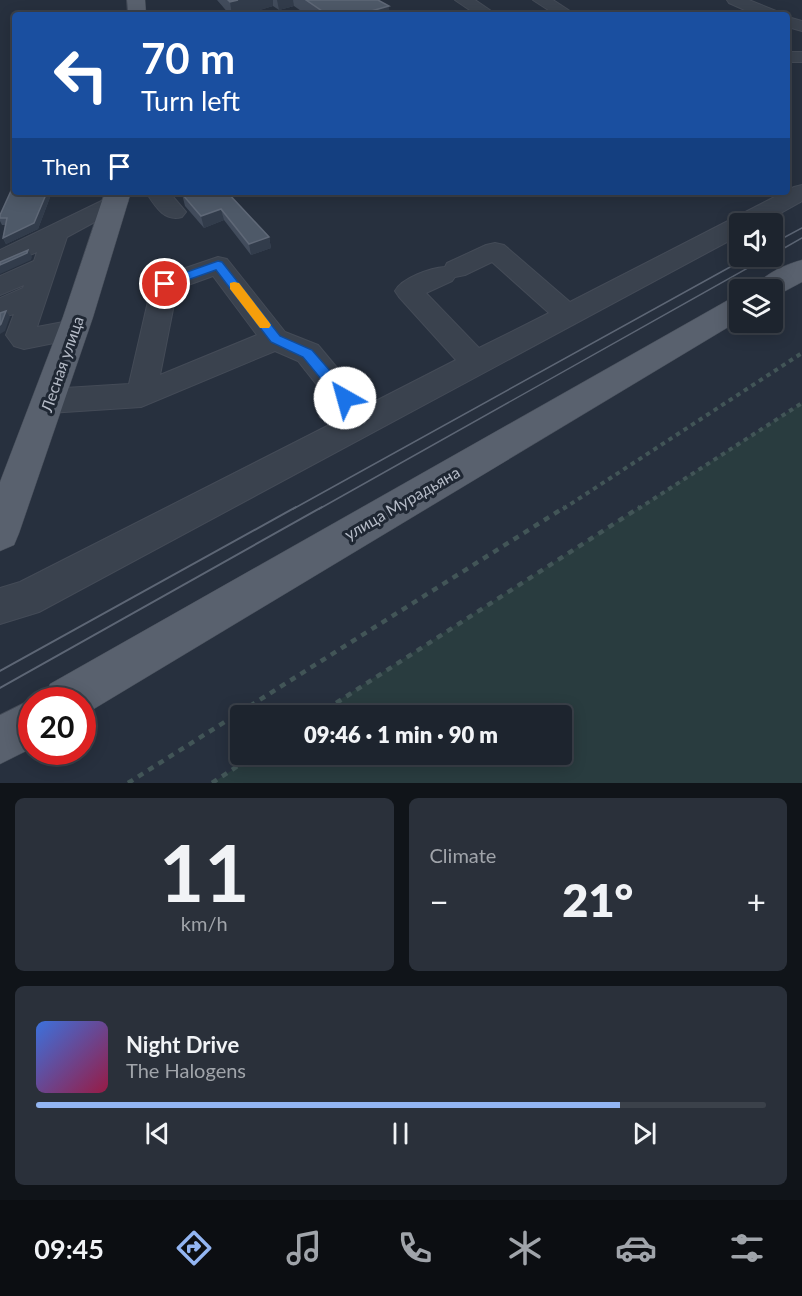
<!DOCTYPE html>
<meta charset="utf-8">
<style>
:root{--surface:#1d242e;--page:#2a303a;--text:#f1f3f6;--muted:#a0a4aa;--line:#3b414a;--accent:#93b5f2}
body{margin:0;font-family:Lato,sans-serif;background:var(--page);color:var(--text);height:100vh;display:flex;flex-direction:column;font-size:22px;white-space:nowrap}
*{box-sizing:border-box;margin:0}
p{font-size:20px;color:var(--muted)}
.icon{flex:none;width:33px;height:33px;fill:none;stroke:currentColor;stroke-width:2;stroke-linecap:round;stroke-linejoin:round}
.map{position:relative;height:783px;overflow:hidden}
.panel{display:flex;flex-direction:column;gap:15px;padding:15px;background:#101419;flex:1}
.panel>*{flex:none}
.banner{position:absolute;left:12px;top:12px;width:778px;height:183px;border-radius:6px;box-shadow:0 3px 15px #0003,0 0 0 2px var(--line);background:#1a4fa0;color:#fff;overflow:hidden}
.buttons{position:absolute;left:729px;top:213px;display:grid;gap:12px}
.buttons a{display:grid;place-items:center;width:54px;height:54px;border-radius:6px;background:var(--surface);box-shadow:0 3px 15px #0003,0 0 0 2px var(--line);font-size:30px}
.speed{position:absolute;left:18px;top:687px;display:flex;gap:12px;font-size:30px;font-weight:700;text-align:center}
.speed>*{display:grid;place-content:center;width:78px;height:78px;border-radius:50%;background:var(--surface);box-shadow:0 3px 15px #0003,0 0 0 2px var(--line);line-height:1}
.speed .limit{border:9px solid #d22;background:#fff;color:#111}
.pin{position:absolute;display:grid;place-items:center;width:51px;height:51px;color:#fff;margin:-26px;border:3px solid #fff;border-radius:50%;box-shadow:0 2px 6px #0007}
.me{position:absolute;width:66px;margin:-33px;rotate:322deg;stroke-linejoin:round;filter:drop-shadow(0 0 4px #0008)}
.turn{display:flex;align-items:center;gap:21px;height:126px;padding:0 30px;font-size:27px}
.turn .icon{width:78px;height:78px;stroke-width:2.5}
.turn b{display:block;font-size:42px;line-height:51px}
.then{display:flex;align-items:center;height:57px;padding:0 30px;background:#0003;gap:12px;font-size:22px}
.big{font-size:45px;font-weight:800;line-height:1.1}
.panel .widget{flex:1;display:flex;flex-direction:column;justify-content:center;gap:9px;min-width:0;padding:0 21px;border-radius:9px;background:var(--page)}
.panel .dial{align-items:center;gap:0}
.dial b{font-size:78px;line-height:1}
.song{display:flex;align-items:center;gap:18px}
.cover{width:72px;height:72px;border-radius:9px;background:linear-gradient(135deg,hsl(220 70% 55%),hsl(340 70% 35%))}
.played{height:6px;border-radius:3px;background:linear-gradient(90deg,var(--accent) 80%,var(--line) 80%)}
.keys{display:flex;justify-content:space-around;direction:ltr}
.heat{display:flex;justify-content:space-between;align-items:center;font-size:33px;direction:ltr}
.panel .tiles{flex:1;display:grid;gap:15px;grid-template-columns:1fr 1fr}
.widget:last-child{grid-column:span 2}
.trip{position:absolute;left:230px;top:705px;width:342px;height:60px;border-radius:6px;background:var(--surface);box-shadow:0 3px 15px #0003,0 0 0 2px var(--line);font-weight:800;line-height:60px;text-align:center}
.menu{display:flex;height:96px;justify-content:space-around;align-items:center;background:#0c0e12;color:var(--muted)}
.menu .icon{width:42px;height:42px}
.menu .current{color:var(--accent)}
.menu b{font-size:27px;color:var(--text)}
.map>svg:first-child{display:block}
.green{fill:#293c3f}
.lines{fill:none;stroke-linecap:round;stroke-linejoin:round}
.minor-casing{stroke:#444b57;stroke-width:2}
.major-casing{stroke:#444b57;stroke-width:1}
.path-far1{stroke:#425557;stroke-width:4;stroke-dasharray:4.5 4.5;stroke-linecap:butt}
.path{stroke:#425557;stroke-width:4.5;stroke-dasharray:6 6;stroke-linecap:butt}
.minor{fill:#3a424e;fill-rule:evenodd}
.major{fill:#59616e;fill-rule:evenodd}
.tram-far1{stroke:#5d6675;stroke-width:1.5}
.tram{stroke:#5d6675;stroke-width:2}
.wall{fill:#424c5c}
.shaded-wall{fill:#323c4b}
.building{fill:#4e5968;stroke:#5f6877;stroke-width:1.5}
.route{fill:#1a73e8;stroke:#114b97;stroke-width:1.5}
.slow{fill:#f59e0b}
.labels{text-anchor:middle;stroke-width:6;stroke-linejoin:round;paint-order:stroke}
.street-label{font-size:16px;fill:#b7bdc9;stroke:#1f2733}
</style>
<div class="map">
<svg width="802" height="783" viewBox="0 0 802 783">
<rect width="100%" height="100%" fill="#27303e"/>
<polygon class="green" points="802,403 802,783 212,783 256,755 561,754 561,716 316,715"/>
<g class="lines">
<g class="minor-casing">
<g id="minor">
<polygon points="455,0 475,0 497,15 477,15"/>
<polygon points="533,0 553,0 576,15 556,15"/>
<polygon points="727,0 749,0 776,11 778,15 756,15 729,3"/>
<polygon points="788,17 802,21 802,31 788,27"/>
<rect x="788" y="52" width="14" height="10"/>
<path d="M 802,185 L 802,201 L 761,224 L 740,224 L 740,235 L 39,612 L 0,624 L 0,588 L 20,582 L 343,418 L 298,361 L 275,351 L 141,407 L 49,413 L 38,409 L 34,401 L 38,393 L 49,389 L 129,384 L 152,284 L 156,278 L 218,257 L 227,259 L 285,332 L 318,345 L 368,405 L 456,360 L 399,297 L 395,291 C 402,278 430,268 445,267 L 447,263 L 486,245 L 495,243 L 504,245 L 570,302 L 794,187 ZM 492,262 L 549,313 L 479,348 L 426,293 L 452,281 L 455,277 L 465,275 ZM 213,276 L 257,335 L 160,375 L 177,289 Z"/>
<path d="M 146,192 L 169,192 L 186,212 L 182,217 C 164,222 155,206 146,192 Z"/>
<polygon points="116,194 124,196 128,201 124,206 67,237 37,327 74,320 84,323 88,330 84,337 24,349 14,346 6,335 14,314 0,318 0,298 23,288 24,285 0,295 0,276 34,261 37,252 0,268 0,250"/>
</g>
</g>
<g class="major-casing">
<g id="major">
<polygon points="127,0 145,0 146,15 128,15"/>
<polygon points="105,192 131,192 93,317 19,533 14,545 0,551 0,482 63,317"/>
<path d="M 802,260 L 802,282 L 772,298 L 772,290 L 753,290 C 761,275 786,264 802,260 Z"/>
<polygon points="740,296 740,320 82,716 82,700 44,700 50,684 730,299"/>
<polygon points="32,699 36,700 32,700 32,748 0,764 0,715"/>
</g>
</g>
<g class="path-far1">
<polyline points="563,509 802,353"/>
<polyline points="638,509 802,403"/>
</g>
<g class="path">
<polyline points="316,716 640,507"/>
<polyline points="128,783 565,507"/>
<polyline points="212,783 256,754"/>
</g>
<use href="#minor" class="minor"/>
<use href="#major" class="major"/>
<g class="tram-far1">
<polyline points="772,244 802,228"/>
<polyline points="772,255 802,238"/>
<polyline points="293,509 750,256"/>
<polyline points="319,509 769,256"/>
</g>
<g class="tram">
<polyline points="0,671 296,507"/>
<polyline points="0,688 322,507"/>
</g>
</g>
<g class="wall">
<polygon points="217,0 378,0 389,6 389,15 307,15 294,6 279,10 273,6 243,15 230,15"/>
<polygon points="15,192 52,192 38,229 6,244 3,238 5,225 2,225 0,221 0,215"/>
<polygon points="227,192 269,237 271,248 251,255 224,220 204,228 185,206 182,194"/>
</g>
<g class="shaded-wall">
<polygon points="238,0 273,0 273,6 243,15 232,15 230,2"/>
<polygon points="277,0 293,0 294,6 279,10"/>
<polygon points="389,6 389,15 357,15"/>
<polygon points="47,192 52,192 38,229 6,244 3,238"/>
<polygon points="221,209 224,220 204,228 201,216"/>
<polygon points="269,237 271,248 251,255 249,244"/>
<polygon points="28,250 32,257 31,260 0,274 0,265"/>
<polygon points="6,311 10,317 5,331 0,334 0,325"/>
</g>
<g class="building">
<polygon points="228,0 238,0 230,2"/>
<polygon points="306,0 378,0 389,6 357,15 328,15"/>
<polygon points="15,182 15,192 47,192 34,223 3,238 7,218 0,218 0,215"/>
<polygon points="189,192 227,192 269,237 249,244 221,209 201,216 182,194"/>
<polygon points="28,250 27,253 0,265 0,262"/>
<polygon points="6,311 1,324 0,325 0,313"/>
</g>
<polygon class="route" points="218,261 222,262 280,336 312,350 350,394 352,398 350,402 340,402 303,357 271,342 216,270 165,288 159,284 161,281"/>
<polygon class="slow" points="234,282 239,283 269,322 271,325 269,328 260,328 230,289 230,283"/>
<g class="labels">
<g class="street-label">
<text transform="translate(62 364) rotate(-71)" y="6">Лесная улица</text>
<text transform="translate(402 503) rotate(-30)" y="6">улица Мурадьяна</text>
</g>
</g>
</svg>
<div class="buttons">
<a><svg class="icon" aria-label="sound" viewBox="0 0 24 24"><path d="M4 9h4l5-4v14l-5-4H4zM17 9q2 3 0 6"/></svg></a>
<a><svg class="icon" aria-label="layers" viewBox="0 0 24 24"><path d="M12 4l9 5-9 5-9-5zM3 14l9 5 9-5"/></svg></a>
</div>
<div class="speed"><div class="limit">20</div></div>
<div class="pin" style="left:165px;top:284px;background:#d93025"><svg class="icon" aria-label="arrive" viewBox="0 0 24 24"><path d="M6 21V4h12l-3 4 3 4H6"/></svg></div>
<svg class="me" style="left:345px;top:398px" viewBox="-20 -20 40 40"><circle r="19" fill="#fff"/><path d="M0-13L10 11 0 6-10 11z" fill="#1a73e8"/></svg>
<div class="trip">09:46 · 1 min · 90 m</div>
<div class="banner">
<div class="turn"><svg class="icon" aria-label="left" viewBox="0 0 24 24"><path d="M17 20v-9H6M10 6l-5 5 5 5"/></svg><div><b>70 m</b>Turn left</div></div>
<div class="then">Then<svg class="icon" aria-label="arrive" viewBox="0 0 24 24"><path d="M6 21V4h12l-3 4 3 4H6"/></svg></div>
</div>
</div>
<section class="panel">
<div class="tiles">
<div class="widget dial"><b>11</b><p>km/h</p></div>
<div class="widget"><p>Climate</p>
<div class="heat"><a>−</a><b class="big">21°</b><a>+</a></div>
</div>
<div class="widget">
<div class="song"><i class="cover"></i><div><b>Night Drive</b><p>The Halogens</p></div></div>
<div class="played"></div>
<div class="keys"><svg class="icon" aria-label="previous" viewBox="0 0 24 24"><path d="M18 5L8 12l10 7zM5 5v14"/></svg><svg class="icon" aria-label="pause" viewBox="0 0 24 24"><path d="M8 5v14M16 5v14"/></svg><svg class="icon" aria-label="next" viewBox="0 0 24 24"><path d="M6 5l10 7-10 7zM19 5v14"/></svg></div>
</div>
</div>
</section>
<nav class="menu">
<b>09:45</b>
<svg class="icon current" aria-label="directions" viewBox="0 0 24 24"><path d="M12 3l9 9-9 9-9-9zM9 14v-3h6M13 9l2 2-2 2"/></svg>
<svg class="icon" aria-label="music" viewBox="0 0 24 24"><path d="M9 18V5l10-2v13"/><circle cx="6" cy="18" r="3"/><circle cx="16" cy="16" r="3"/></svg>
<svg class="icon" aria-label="phone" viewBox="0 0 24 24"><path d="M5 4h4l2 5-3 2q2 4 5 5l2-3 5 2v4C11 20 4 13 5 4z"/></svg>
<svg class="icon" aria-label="climate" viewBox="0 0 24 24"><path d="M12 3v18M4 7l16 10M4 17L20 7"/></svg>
<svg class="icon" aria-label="car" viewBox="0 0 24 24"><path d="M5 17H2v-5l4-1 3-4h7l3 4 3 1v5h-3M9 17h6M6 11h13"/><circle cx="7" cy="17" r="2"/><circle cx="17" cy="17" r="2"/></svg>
<svg class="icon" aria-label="filters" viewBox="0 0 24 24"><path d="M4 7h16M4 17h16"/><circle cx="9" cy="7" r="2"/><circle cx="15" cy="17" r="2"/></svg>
</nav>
